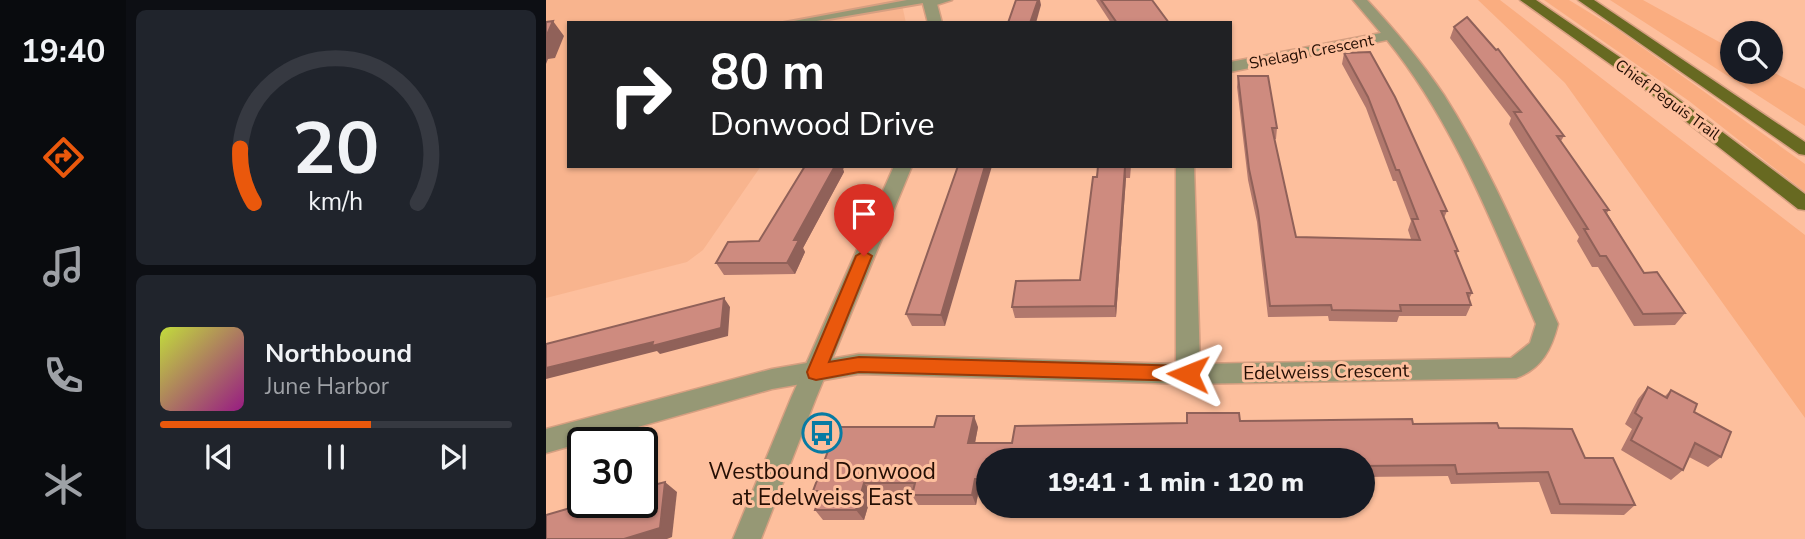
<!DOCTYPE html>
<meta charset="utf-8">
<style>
:root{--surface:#171b24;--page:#20242c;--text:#f1f3f6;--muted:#9ea1a6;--line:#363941;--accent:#ea580c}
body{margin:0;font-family:"Nunito Sans",sans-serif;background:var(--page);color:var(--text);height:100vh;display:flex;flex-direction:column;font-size:26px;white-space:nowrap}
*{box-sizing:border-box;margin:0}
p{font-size:23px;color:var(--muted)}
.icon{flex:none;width:38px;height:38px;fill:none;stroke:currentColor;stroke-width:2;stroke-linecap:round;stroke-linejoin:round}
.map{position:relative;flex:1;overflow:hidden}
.sheet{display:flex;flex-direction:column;gap:10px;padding:10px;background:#0d0f14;width:420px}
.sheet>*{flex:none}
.top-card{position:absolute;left:21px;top:21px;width:665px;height:147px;border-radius:0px;box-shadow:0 2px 5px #0004;background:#202124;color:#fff;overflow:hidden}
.controls{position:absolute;left:1174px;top:21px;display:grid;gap:14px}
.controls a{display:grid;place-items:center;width:63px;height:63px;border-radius:50%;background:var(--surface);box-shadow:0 2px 5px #0004;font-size:35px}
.speed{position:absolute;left:21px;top:427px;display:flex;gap:14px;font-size:35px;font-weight:700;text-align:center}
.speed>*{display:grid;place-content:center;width:91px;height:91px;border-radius:50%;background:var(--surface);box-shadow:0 2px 5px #0004;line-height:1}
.speed .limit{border:4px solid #111;border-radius:10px;background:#fff;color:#111}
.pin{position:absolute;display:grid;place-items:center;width:60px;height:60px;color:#fff;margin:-72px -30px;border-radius:50% 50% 50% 0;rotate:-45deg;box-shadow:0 0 7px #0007}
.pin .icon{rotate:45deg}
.me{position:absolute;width:77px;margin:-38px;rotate:272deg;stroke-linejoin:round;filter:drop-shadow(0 0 5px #0008)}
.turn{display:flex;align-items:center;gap:24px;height:147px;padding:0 28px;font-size:32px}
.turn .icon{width:91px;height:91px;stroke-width:2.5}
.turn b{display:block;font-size:49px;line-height:60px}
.sheet .tile{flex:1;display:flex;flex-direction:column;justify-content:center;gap:10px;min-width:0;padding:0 24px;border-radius:10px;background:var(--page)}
.sheet .dial{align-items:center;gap:0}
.dial svg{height:182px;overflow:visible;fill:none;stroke:var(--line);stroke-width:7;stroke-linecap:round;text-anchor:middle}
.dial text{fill:var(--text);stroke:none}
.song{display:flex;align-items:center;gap:21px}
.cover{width:84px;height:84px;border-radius:10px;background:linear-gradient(135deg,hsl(70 70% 55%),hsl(310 70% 35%))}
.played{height:7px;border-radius:4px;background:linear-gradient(90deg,var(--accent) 60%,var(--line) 60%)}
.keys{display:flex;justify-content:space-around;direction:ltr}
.trip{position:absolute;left:430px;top:448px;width:399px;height:70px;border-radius:35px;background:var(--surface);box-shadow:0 2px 5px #0004;font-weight:800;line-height:70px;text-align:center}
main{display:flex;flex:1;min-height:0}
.menu{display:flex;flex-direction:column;width:126px;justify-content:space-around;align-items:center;background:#090b0e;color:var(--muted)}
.menu .icon{width:49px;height:49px}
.menu .current{color:var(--accent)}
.menu b{font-size:32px;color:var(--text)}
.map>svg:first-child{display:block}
.built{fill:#f8b48e}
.green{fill:#faad80}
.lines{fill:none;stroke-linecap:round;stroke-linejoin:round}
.service-casing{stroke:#d69f81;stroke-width:4}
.minor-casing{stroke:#d69f81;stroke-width:3}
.tertiary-casing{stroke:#d69f81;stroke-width:3}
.primary-casing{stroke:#d69f81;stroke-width:3}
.service{fill:#969875;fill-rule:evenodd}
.minor{fill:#969875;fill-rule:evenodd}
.tertiary{fill:#969875;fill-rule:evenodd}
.primary{fill:#676921;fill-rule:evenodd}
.wall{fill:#b1786d}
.shaded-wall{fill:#906159}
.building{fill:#ce8b7f;stroke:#906159;stroke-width:2}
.route{fill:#ea580c;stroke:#983908;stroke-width:2}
.labels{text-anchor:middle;stroke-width:6;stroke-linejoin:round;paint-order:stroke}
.far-street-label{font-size:16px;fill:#250f04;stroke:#fdbf9d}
.street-label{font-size:19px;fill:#250f04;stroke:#fdbf9d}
.near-poi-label{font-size:23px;fill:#250f04;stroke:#fdbf9d}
</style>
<main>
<nav class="menu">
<b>19:40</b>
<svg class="icon current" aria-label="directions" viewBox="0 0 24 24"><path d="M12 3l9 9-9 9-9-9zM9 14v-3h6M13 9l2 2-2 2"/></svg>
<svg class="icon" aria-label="music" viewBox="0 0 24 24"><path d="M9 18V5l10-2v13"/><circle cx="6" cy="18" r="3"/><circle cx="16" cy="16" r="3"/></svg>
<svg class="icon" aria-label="phone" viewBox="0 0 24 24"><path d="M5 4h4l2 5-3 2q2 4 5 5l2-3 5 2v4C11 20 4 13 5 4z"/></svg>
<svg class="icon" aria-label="climate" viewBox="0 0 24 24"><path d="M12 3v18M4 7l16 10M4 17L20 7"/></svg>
</nav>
<section class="sheet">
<div class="tile dial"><svg viewBox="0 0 100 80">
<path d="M14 69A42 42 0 1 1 86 69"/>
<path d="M14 69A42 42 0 0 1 8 45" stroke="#ea580c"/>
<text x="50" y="56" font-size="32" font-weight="700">20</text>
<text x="50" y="72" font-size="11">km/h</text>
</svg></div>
<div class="tile">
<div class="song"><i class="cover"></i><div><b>Northbound</b><p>June Harbor</p></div></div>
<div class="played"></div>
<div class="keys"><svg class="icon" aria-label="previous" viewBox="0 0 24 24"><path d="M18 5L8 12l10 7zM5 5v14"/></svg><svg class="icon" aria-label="pause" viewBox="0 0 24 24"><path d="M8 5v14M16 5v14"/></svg><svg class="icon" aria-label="next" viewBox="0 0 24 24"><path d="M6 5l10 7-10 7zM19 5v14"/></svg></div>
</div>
</section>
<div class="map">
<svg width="1259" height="539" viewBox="0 0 1259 539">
<rect width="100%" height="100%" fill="#fdbf9d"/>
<polygon class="built" points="0,0 355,0 360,23 23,23 23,166 215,166 157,250 141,262 0,298"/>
<g class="green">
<polygon points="932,0 954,0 1259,235 1259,418 1019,83"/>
<polygon points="998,0 1023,0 1072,30 1259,164 1259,192 1143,101"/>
<polygon points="1064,0 1097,0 1186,49 1186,72 1225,71 1259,89 1259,126"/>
</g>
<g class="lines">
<g class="service-casing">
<polygon id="service" points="361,0 381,0 377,3 259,23 237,23"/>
</g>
<g class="minor-casing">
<g id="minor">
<polygon points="380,0 406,0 384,7 377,3"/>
<path d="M 807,0 L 821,0 C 849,30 875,61 898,95 C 944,167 977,247 1012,324 C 1006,348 996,369 970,378 L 642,384 L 313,374 L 226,389 L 0,453 L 0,429 L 226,369 L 313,354 L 630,364 L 630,166 L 648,166 L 654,364 L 965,358 L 984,343 L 990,324 C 947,226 909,124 841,40 L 684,72 L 684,62 L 835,33 Z"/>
</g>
</g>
<g class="tertiary-casing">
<g id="tertiary">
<polygon points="376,0 390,0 396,23 382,23"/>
<polygon points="348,166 366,166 270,398 215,539 187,539 245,398"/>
</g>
</g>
<g class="primary-casing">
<g id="primary">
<polygon points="974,0 990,0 1103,77 1259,194 1259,210 1252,209 1091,83"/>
<polygon points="1032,0 1048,0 1259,142 1259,155 1253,154"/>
</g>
</g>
<use href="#service" class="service"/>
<use href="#minor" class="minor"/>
<use href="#tertiary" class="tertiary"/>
<use href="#primary" class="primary"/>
</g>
<g class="wall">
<polygon points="550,0 606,0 623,23 565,23"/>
<polygon points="908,27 1018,136 1015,141 1063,210 1061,213 1098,273 1139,313 1129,325 1088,326 1052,267 1046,267 1031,241 1033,237 963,124 965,118 904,38"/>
<polygon points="798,53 901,211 898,218 912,251 910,255 926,293 923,299 925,305 920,316 853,316 851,322 783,321 782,316 722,317 711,222 702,180 691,87 692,76 731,128 730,139 728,139 750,237 865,239 862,230 865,221 850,181 847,181 820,108 796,64"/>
<polygon points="259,166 299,166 297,169 298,172 257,248 259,252 249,274 178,275 170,263 213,241"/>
<polygon points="412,166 399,326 366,326 360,314"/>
<polygon points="552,166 585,166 584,178 580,178 570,317 469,318 466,307 534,280"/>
<polygon points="1102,387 1119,396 1125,390 1148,412 1175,457 1162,467 1143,457 1137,470 1125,480 1075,450 1086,429 1079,424 1092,399"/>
<polygon points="694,421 867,424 953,428 1039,458 1089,505 1078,515 1005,514 993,482 905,484 902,476 817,477 817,460 443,460 443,489 433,489 430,505 372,505 366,495 366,493 326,493 318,520 277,520 269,510 273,498 267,491 432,427 429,443 466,443 640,423"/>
</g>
<g class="shaded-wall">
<polygon points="492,0 494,0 495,5 490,23 484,23"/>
<polygon points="7,21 18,36 9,58 2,59 0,64 0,37"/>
<polygon points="289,166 299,166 297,169 298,172 257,248 259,252 249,274 241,263 248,240"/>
<polygon points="439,166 446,166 399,326 395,315"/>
<polygon points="579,167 580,178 570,317 569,306"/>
<polygon points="178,298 184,307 182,336 114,354 111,351 0,379 0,368"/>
<polygon points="428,416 432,427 427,453 422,443"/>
<polygon points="429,479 433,489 430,505 426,495"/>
<polygon points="119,482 131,492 126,537 121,539 78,539"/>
<polygon points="318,483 326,493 318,520 310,510"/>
</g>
<g class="building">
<polygon points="470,0 492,0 484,23 462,23"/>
<polygon points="555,0 606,0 623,23 571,23"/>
<polygon points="921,17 950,50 952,49 1018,136 1011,136 1063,210 1058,210 1098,273 1111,272 1139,313 1097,314 1060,256 1054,256 1038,229 1042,229 968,112 975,112 908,27"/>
<polygon points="7,21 0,37 0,22"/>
<polygon points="824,52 849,97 901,211 895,211 912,251 909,251 926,293 921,293 925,305 854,305 855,311 786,310 785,305 724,306 712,211 703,169 692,76 722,76 731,128 726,128 750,237 874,240 866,219 872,219 853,170 850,170 822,97 798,53"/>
<polygon points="259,166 289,166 248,240 253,240 241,263 170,263 182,242 213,241"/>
<polygon points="412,166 439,166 395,315 360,314"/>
<polygon points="552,166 583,166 579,167 569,306 466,307 470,281 534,280 547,177 551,177"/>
<polygon points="178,298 175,328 106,346 107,342 0,368 0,344"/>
<polygon points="1102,387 1121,398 1125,390 1151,404 1148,412 1185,432 1175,457 1149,443 1137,470 1085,440 1096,418 1089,413"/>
<polygon points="641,413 693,413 694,421 866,419 867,424 951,423 953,428 1026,429 1039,458 1067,458 1089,505 1014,504 1002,472 911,474 909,465 817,466 817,460 443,460 443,479 429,479 426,495 366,495 369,483 318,483 310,510 269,510 275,491 267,491 291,427 388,427 391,416 428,416 422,443 466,443 469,426 641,423"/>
<polygon points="119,482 114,528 78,539 0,539 0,515 45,502 96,502 96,488"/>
</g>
<polygon class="route" points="318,251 326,256 283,362 313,357 642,366 648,368 651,374 648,379 642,381 313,372 270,380 263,378 261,372 310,256"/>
<defs>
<g id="bus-ring" transform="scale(2.0125)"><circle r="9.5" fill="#fdbf9d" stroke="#077ba3" stroke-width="1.5"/><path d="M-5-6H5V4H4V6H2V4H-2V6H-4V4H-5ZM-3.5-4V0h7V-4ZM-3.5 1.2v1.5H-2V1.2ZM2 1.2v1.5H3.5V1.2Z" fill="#077ba3"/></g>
</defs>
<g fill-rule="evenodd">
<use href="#bus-ring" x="276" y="433"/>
</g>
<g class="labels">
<g class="far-street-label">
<text transform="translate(765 51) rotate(-11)" y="6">Shelagh Crescent</text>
<text transform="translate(1122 99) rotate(36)" y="6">Chief Peguis Trail</text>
</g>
<g class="street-label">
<text transform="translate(780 371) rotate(-1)" y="7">Edelweiss Crescent</text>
</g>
<g class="near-poi-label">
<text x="276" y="479">Westbound Donwood<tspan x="276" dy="26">at Edelweiss East</tspan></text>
</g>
</g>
</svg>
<div class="controls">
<a><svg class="icon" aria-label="search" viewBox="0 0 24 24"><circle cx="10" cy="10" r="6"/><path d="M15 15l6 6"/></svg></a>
</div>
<div class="speed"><div class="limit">30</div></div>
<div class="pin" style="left:318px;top:256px;background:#d93025"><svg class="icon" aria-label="arrive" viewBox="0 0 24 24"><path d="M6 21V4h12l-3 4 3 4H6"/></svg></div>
<svg class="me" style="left:642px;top:374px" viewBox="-20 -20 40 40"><path d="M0-17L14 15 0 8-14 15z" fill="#ea580c" stroke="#fff" stroke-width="4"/></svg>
<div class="trip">19:41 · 1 min · 120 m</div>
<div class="top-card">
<div class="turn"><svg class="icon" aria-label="right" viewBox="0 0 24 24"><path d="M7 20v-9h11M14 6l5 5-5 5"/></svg><div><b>80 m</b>Donwood Drive</div></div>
</div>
</div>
</main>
